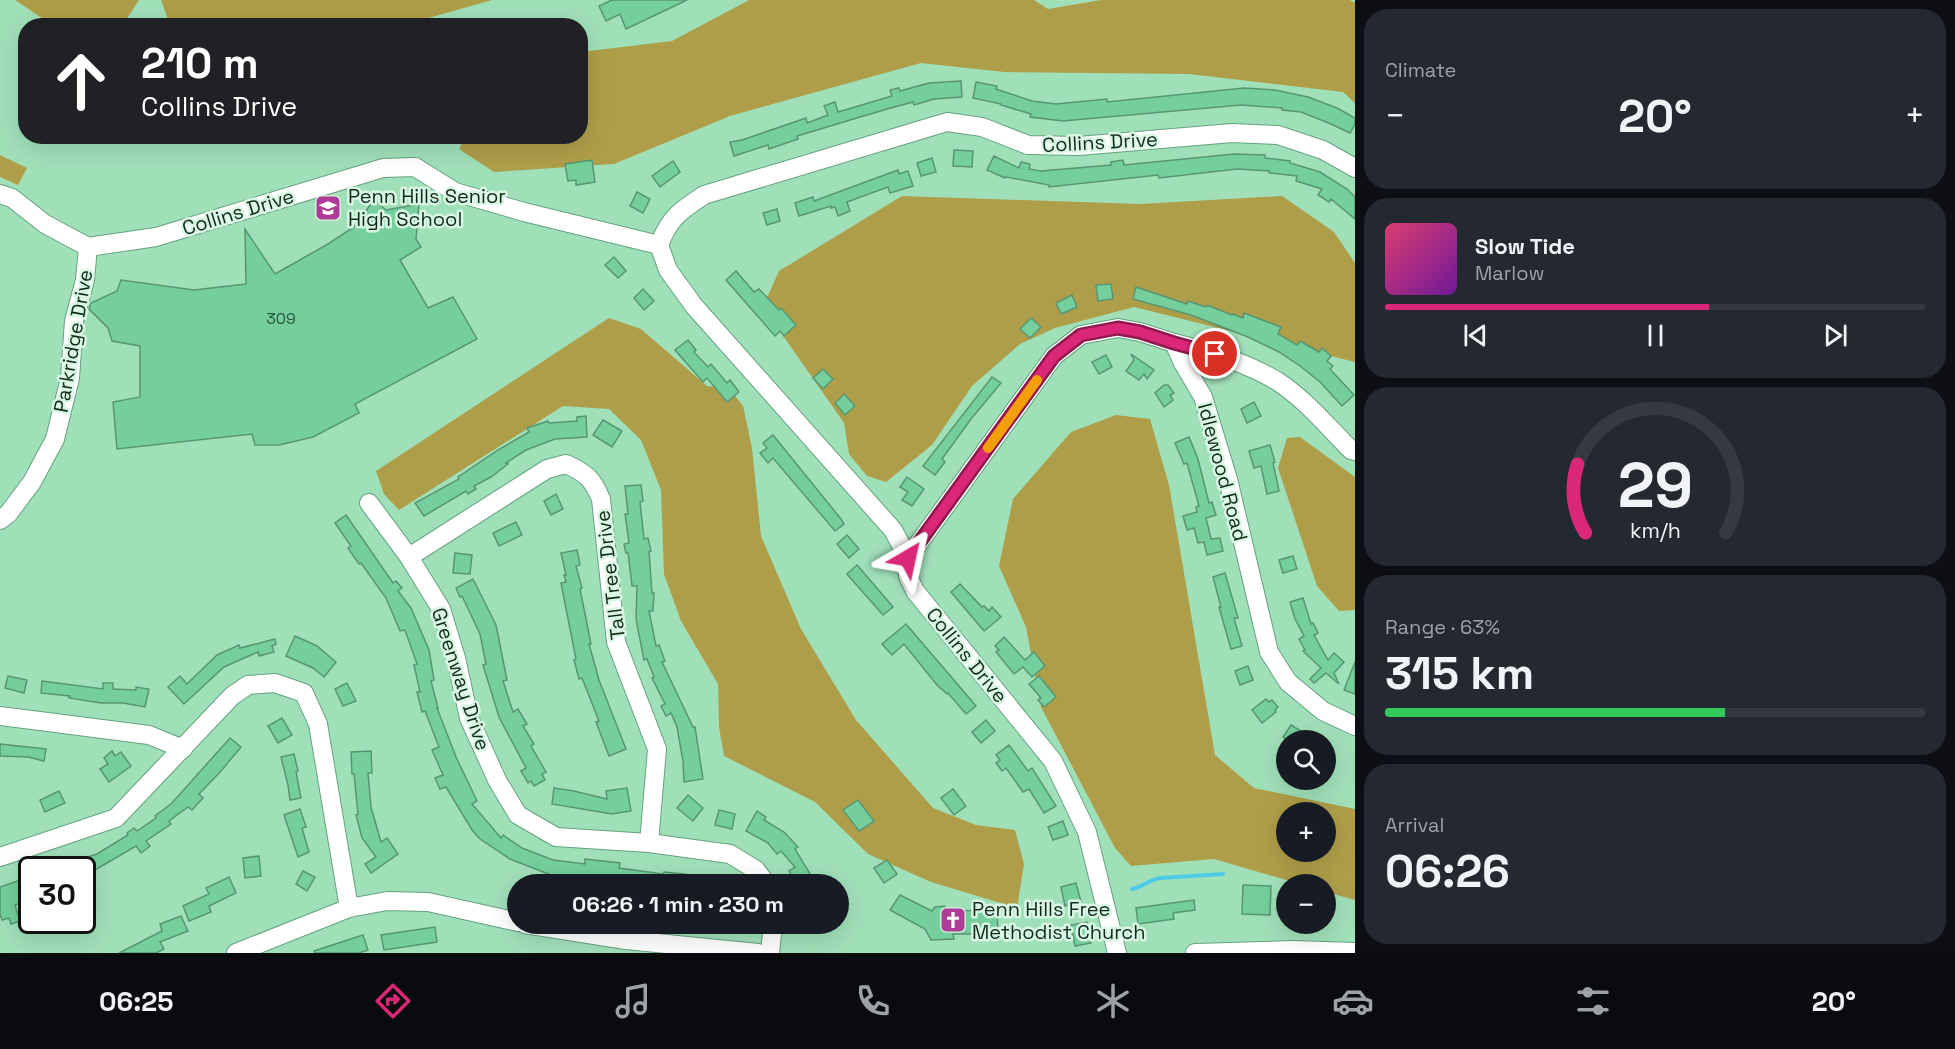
<!DOCTYPE html>
<meta charset="utf-8">
<style>
:root{--surface:#171b24;--page:#242831;--text:#f1f3f6;--muted:#9ea1a6;--line:#363941;--accent:#db2777}
body{margin:0;font-family:"Space Grotesk",sans-serif;background:var(--page);color:var(--text);height:100vh;display:flex;flex-direction:column;font-size:22px;white-space:nowrap}
*{box-sizing:border-box;margin:0}
p{font-size:20px;color:var(--muted)}
.icon{flex:none;width:33px;height:33px;fill:none;stroke:currentColor;stroke-width:2;stroke-linecap:round;stroke-linejoin:round}
.map{position:relative;flex:1;overflow:hidden}
.panel{display:flex;flex-direction:column;gap:9px;padding:9px;background:#0d0f14;width:600px}
.panel>*{flex:none}
.guide{position:absolute;left:18px;top:18px;width:570px;height:126px;border-radius:24px;box-shadow:0 6px 24px #0002;background:#202124;color:#fff;overflow:hidden}
.controls{position:absolute;left:1276px;top:730px;display:grid;gap:12px}
.controls a{display:grid;place-items:center;width:60px;height:60px;border-radius:50%;background:var(--surface);box-shadow:0 6px 24px #0002;font-size:30px}
.speed{position:absolute;left:18px;top:856px;display:flex;gap:12px;font-size:30px;font-weight:700;text-align:center}
.speed>*{display:grid;place-content:center;width:78px;height:78px;border-radius:50%;background:var(--surface);box-shadow:0 6px 24px #0002;line-height:1}
.speed .limit{border:3px solid #111;border-radius:9px;background:#fff;color:#111}
.pin{position:absolute;display:grid;place-items:center;width:51px;height:51px;color:#fff;margin:-26px;border:3px solid #fff;border-radius:50%;box-shadow:0 2px 6px #0007}
.me{position:absolute;width:66px;margin:-33px;rotate:36deg;stroke-linejoin:round;filter:drop-shadow(0 0 4px #0008)}
.turn{display:flex;align-items:center;gap:21px;height:126px;padding:0 24px;font-size:27px}
.turn .icon{width:78px;height:78px;stroke-width:2.5}
.turn b{display:block;font-size:42px;line-height:51px}
.big{font-size:45px;font-weight:800;line-height:1.1}
.panel .card{flex:1;display:flex;flex-direction:column;justify-content:center;gap:9px;min-width:0;padding:0 21px;border-radius:24px;background:var(--page)}
.panel .dial{align-items:center;gap:0}
.dial svg{height:156px;overflow:visible;fill:none;stroke:var(--line);stroke-width:7;stroke-linecap:round;text-anchor:middle}
.dial text{fill:var(--text);stroke:none}
.song{display:flex;align-items:center;gap:18px}
.cover{width:72px;height:72px;border-radius:9px;background:linear-gradient(135deg,hsl(340 70% 55%),hsl(280 70% 35%))}
.played{height:6px;border-radius:3px;background:linear-gradient(90deg,var(--accent) 60%,var(--line) 60%)}
.keys{display:flex;justify-content:space-around;direction:ltr}
.heat{display:flex;justify-content:space-between;align-items:center;font-size:33px;direction:ltr}
.charge{height:9px;border-radius:4px;background:linear-gradient(90deg,#34c759 63%,var(--line) 0)}
.trip{position:absolute;left:507px;top:874px;width:342px;height:60px;border-radius:30px;background:var(--surface);box-shadow:0 6px 24px #0002;font-weight:800;line-height:60px;text-align:center}
.dock{display:flex;height:96px;justify-content:space-around;align-items:center;background:#090b0e;color:var(--muted)}
.dock .icon{width:42px;height:42px}
.dock .current{color:var(--accent)}
.dock b{font-size:27px;color:var(--text)}
main{display:flex;flex:1;min-height:0}
.map>svg:first-child{display:block}
.green{fill:#af9e49;fill-rule:evenodd}
.lines{fill:none;stroke-linecap:round;stroke-linejoin:round}
.stream{stroke:#4fc9e8;stroke-width:4}
.building{fill:#74cf9c;stroke:#589673;stroke-width:1.5}
.minor-casing{stroke:#64a27e;stroke-width:20}
.minor{stroke:#fff;stroke-width:18}
.route-casing{stroke:#8e194d;stroke-width:15}
.route{stroke:#db2777;stroke-width:10}
.slow{stroke:#f59e0b;stroke-width:10}
.labels{text-anchor:middle;stroke-width:5;stroke-linejoin:round;paint-order:stroke}
.number-label{font-size:16px;fill:#2a543c}
.street-label{font-size:20px;fill:#112b1c;stroke:#d9f8e4}
.poi-label{font-size:20px;fill:#112b1c;stroke:#d9f8e4;text-anchor:start}
</style>
<main>
<div class="map">
<svg width="1355" height="953" viewBox="0 0 1355 953">
<rect width="100%" height="100%" fill="#a0e0b9"/>
<g class="green">
<polygon points="15,0 139,0 123,25 52,25"/>
<polygon points="161,0 492,0 425,19 427,26 170,25"/>
<polygon points="749,0 1034,0 1048,9 1101,0 1350,0 1355,3 1355,103 1343,92 1189,74 1004,72 921,63 730,116 614,164 494,172 459,149 465,137 580,136 581,52 672,41"/>
<polygon points="0,155 27,168 18,185 0,177"/>
<polygon points="902,196 1140,204 1282,196 1334,232 1355,263 1355,362 1134,307 1055,328 1020,344 972,386 932,445 886,482 867,476 849,454 844,423 763,307 779,271"/>
<polygon points="609,318 641,329 707,386 729,388 743,406 752,448 761,536 801,629 856,720 933,808 976,825 1015,830 1024,864 1017,908 931,882 868,854 815,802 724,756 719,727 718,684 681,621 664,574 661,490 641,440 609,409 563,406 399,510 384,494 376,471"/>
<path d="M 1116,415 L 1150,419 L 1169,485 L 1215,755 L 1254,788 L 1355,809 L 1355,900 L 1326,892 L 1326,885 L 1303,885 L 1214,859 L 1131,866 L 1115,848 L 1041,707 L 1026,627 L 999,566 L 1013,499 L 1071,432 ZM 1287,813 L 1326,813 L 1326,852 L 1287,852 Z"/>
<polygon points="1300,437 1355,477 1355,610 1339,611 1317,586 1278,468 1287,438"/>
</g>
<g class="lines">
<path class="stream" d="M 1132,889 C 1143,887 1150,879 1161,878 L 1223,874"/>
</g>
<g class="building">
<polygon points="612,0 687,0 626,29 620,14 606,21 599,6"/>
<polygon points="961,81 962,97 934,99 914,105 913,102 887,109 797,136 798,139 769,149 768,145 734,156 730,142 742,140 806,118 807,123 828,115 824,106 835,102 838,112 892,96 890,90 899,88 900,91 929,83"/>
<polygon points="976,82 997,86 996,89 1032,101 1056,104 1107,99 1107,102 1244,88 1275,90 1308,97 1337,108 1355,118 1355,124 1350,133 1331,124 1301,112 1282,110 1282,108 1241,105 1063,121 1030,117 1031,114 1001,105 1001,104 973,98"/>
<polygon points="954,150 973,151 972,167 953,166"/>
<polygon points="1234,154 1265,155 1265,158 1290,161 1290,163 1320,172 1347,189 1355,197 1355,219 1331,199 1329,202 1318,195 1322,189 1296,181 1297,176 1269,173 1269,171 1237,169 1159,178 1158,175 1049,187 1049,185 1006,177 1005,178 987,170 994,156 1019,168 1021,162 1030,164 1029,169 1041,171 1111,165 1111,162 1123,160 1124,165"/>
<polygon points="932,158 936,172 921,176 917,163"/>
<polygon points="592,160 595,182 576,185 576,180 568,181 565,164"/>
<polygon points="673,161 680,172 660,187 652,176"/>
<polygon points="898,170 899,174 908,171 913,186 890,193 888,187 847,202 850,211 838,216 835,207 831,208 831,206 799,216 795,203 813,197 814,201"/>
<polygon points="637,192 650,199 643,213 630,206"/>
<polygon points="374,200 386,210 419,204 416,239 421,247 400,260 428,308 453,297 477,339 355,404 359,413 313,437 279,445 255,445 252,434 117,449 113,402 140,397 140,346 112,341 108,328 89,309 91,303 117,291 121,280 194,290 246,284 245,229 275,274 328,244 354,227"/>
<polygon points="777,209 780,221 767,225 763,213"/>
<polygon points="614,257 626,271 618,278 605,265"/>
<polygon points="736,271 754,292 759,289 779,310 781,308 796,325 784,336 780,331 775,336 726,280"/>
<polygon points="1111,284 1113,299 1098,301 1096,285"/>
<polygon points="1136,287 1187,304 1188,301 1206,307 1207,305 1232,315 1233,314 1243,318 1244,313 1281,327 1278,334 1297,345 1300,341 1319,352 1322,348 1331,356 1327,361 1333,366 1330,369 1354,395 1342,406 1320,382 1300,366 1279,352 1248,337 1191,315 1133,299"/>
<polygon points="643,289 654,301 644,310 634,298"/>
<polygon points="1072,295 1077,307 1061,314 1056,303"/>
<polygon points="1031,318 1041,327 1030,338 1020,329"/>
<polygon points="688,340 696,350 694,352 708,367 711,364 727,383 730,380 739,392 727,402 707,378 703,382 675,350"/>
<polygon points="1131,354 1154,370 1147,379 1144,374 1139,380 1126,371 1134,360"/>
<polygon points="1106,355 1112,367 1099,374 1092,362"/>
<polygon points="823,369 833,379 823,389 813,378"/>
<polygon points="992,377 1001,383 971,419 942,459 945,462 935,475 923,466"/>
<polygon points="1164,385 1168,385 1174,393 1170,395 1173,400 1164,407 1155,393"/>
<polygon points="844,394 855,406 845,415 835,403"/>
<polygon points="1254,402 1261,416 1247,423 1241,409"/>
<polygon points="586,416 587,437 555,439 526,450 506,463 508,464 491,477 474,486 476,489 468,494 466,491 424,516 415,503 459,479 458,477 498,450 529,432 527,428 548,421 549,423 577,421 577,417"/>
<polygon points="603,420 622,431 612,447 593,435"/>
<polygon points="773,435 841,519 844,524 835,531 773,458 768,463 760,453 767,448 763,443"/>
<polygon points="1189,437 1198,459 1209,503 1212,502 1216,515 1206,518 1211,539 1220,538 1223,551 1207,555 1204,542 1198,543 1194,528 1187,530 1183,516 1197,512 1196,507 1199,506 1187,463 1184,464 1175,443"/>
<polygon points="1270,445 1275,462 1273,463 1279,491 1267,494 1261,466 1254,468 1249,451"/>
<polygon points="907,477 924,489 912,506 902,500 908,492 900,487"/>
<polygon points="641,485 643,501 640,502 644,539 648,538 651,551 649,552 652,593 654,593 653,611 649,611 656,646 659,645 665,661 662,662 693,727 695,727 703,779 684,782 683,761 677,727 671,713 666,716 661,706 665,704 652,678 654,677 647,659 644,660 636,619 637,586 632,586 628,553 626,553 624,544 629,543 625,514 628,514 625,486"/>
<polygon points="556,494 563,509 551,515 544,501"/>
<polygon points="346,515 393,583 396,581 402,588 398,591 411,608 429,650 434,680 431,681 438,708 437,708 456,757 477,801 472,804 501,838 503,835 522,848 553,860 585,864 585,859 620,863 619,868 663,874 664,872 684,874 715,879 715,885 628,885 593,880 592,883 556,877 510,859 480,839 472,830 446,787 440,789 435,778 443,775 432,750 439,747 425,711 422,712 417,692 420,692 414,665 417,664 405,630 400,631 386,598 361,563 359,564 348,548 351,546 335,523"/>
<polygon points="516,522 522,535 499,546 493,533"/>
<polygon points="847,535 859,549 849,558 837,544"/>
<polygon points="577,550 580,565 576,566 582,588 580,589 591,644 589,644 599,680 626,749 609,756 596,722 599,721 582,678 579,679 574,660 576,659 561,583 566,582 564,575 566,575 561,553"/>
<polygon points="455,553 472,555 470,574 453,573"/>
<polygon points="1293,556 1297,569 1283,573 1279,560"/>
<polygon points="857,565 893,607 883,615 847,574"/>
<polygon points="1225,573 1238,618 1234,618 1242,646 1231,649 1219,607 1221,607 1213,577"/>
<polygon points="473,579 496,625 507,680 503,681 513,712 518,709 527,724 523,726 534,744 531,746 546,772 542,774 545,780 534,786 531,781 528,783 521,771 526,768 499,717 483,665 486,664 480,634 462,596 460,597 456,588"/>
<polygon points="960,584 982,607 984,606 989,611 992,607 1001,617 984,631 951,592"/>
<polygon points="1303,598 1311,624 1313,623 1318,633 1314,635 1328,660 1334,653 1344,662 1334,673 1339,684 1326,673 1314,683 1310,679 1321,668 1303,651 1305,650 1299,639 1304,636 1295,619 1290,602"/>
<polygon points="906,624 976,706 966,714 948,693 947,694 937,685 904,644 892,655 882,644"/>
<polygon points="295,636 317,646 336,662 324,677 313,668 286,656"/>
<polygon points="1004,637 1025,660 1034,652 1045,666 1032,677 1023,667 1014,674 996,652 999,650 995,646"/>
<polygon points="275,639 276,644 272,646 274,652 259,656 258,652 224,667 184,704 168,687 180,676 187,684 217,655 239,645 240,648"/>
<polygon points="1355,662 1355,694 1344,690"/>
<polygon points="1248,666 1253,680 1240,685 1235,671"/>
<polygon points="8,676 27,680 24,693 5,688"/>
<polygon points="1039,676 1056,697 1044,707 1038,700 1041,698 1029,684"/>
<polygon points="42,681 103,689 103,683 113,683 113,689 136,690 136,687 149,689 145,707 123,703 101,703 69,698 70,696 41,693"/>
<polygon points="347,683 356,701 343,706 335,689"/>
<polygon points="1266,699 1269,702 1272,700 1278,707 1275,710 1276,712 1262,723 1252,710"/>
<polygon points="282,718 292,735 278,743 268,726"/>
<polygon points="986,720 995,731 981,743 972,732"/>
<polygon points="1291,725 1304,733 1299,741 1289,741 1283,737"/>
<polygon points="230,738 241,747 221,771 199,794 203,798 192,810 188,807 169,821 171,824 146,841 150,846 141,853 136,846 95,870 82,875 82,870 55,870 54,868 97,854 128,835 127,833 134,828 137,831 156,818 155,816 172,803"/>
<polygon points="0,744 46,749 44,761 28,757 0,756"/>
<polygon points="1009,745 1028,771 1032,768 1056,806 1044,813 1029,789 1023,792 1006,768 1002,771 996,763 1000,760 996,755"/>
<polygon points="112,751 115,756 121,752 131,766 109,782 100,769 108,764 104,758"/>
<polygon points="371,751 372,773 368,773 371,807 381,842 387,838 398,854 371,873 365,864 376,857 362,838 356,815 358,814 354,774 352,774 351,752"/>
<polygon points="294,754 298,771 296,772 301,798 290,800 288,785 281,757"/>
<polygon points="554,788 574,791 607,799 606,791 627,788 631,811 612,814 552,804"/>
<polygon points="953,789 966,806 954,815 941,798"/>
<polygon points="59,791 65,803 45,812 40,800"/>
<polygon points="688,795 703,808 693,821 677,808"/>
<polygon points="858,800 874,821 859,831 843,810"/>
<polygon points="300,809 306,827 302,828 309,852 298,857 284,815"/>
<polygon points="719,810 735,814 732,829 715,825"/>
<polygon points="757,811 766,817 764,820 784,832 798,847 795,849 815,882 811,885 806,879 797,885 789,871 795,867 781,851 777,854 768,843 746,831"/>
<polygon points="1063,821 1068,835 1053,840 1048,827"/>
<polygon points="259,856 261,876 245,878 243,858"/>
<polygon points="887,860 897,874 884,883 874,868"/>
<polygon points="303,871 315,877 307,891 296,884"/>
<polygon points="32,876 32,891 29,892 31,900 15,905 20,921 11,924 9,918 2,920 0,914 0,887"/>
<polygon points="229,877 236,893 209,906 211,912 189,921 183,906 209,894 206,888"/>
<polygon points="1076,883 1081,902 1065,906 1061,887"/>
<polygon points="1243,885 1271,886 1270,915 1242,914"/>
<polygon points="900,895 932,911 935,907 944,906 946,911 997,910 998,934 953,934 954,939 931,940 925,929 890,910"/>
<polygon points="1194,900 1195,910 1173,913 1174,919 1138,924 1136,908"/>
<polygon points="181,916 188,931 160,942 164,949 156,953 119,953 162,931 160,924"/>
<polygon points="1087,922 1091,943 1075,946 1071,925"/>
<polygon points="435,927 437,942 384,950 381,935"/>
<polygon points="363,935 368,950 359,953 315,953 314,951"/>
</g>
<g class="lines">
<g class="minor-casing">
<g id="minor">
<polyline points="0,194 12,198 45,224 88,247 85,280 74,321 70,378 55,439 32,482 8,514 0,520"/>
<path d="M 659,245 C 670,217 680,211 704,195 L 947,122 L 982,127 L 1028,145 L 1079,146 L 1232,133 L 1278,135 L 1323,150 L 1355,168"/>
<polyline points="88,247 156,237 383,168 415,167 455,192 524,212 659,245 668,270 694,306 893,530 908,558 908,576 915,591 1053,761 1087,832 1117,953"/>
<path d="M 1174,343 C 1210,352 1245,362 1277,381 C 1305,399 1328,427 1351,450 L 1355,451"/>
<polyline points="369,503 409,557 441,609 456,658 469,718 497,780 518,815 556,837 649,843 730,854 756,870 767,885"/>
<path d="M 409,557 L 547,469 L 566,464 C 586,473 592,478 601,499 L 616,642 L 657,749 L 649,843"/>
<polyline points="908,558 1054,356 1081,335 1118,328 1140,332 1174,343 1183,363 1203,397 1228,479 1269,652 1288,682 1323,711 1355,726"/>
<polyline points="0,716 149,735 183,749"/>
<polyline points="0,857 116,818 232,696 248,685 275,683 304,693 318,724 349,908"/>
<polyline points="525,924 626,940 758,953"/>
<polyline points="236,953 349,908 387,901 428,902 518,922"/>
<polyline points="770,953 773,924"/>
<polyline points="1195,953 1293,950 1355,952"/>
</g>
</g>
<use href="#minor" class="minor"/>
</g>
<g class="lines">
<g class="route-casing">
<polyline id="route" points="908,558 1054,356 1081,335 1118,328 1140,332 1174,343 1215,354"/>
</g>
<use href="#route" class="route"/>
<polyline class="slow" points="988,448 1037,380"/>
</g>
<defs>
<g id="school-square" transform="scale(1.35)"><rect x="-9" y="-9" width="18" height="18" rx="4" fill="#ae3b95" stroke="#d9f8e4"/><path d="M0-5L7-2L0 1L-7-2ZM-4 1L0 2.5L4 1V4Q0 6-4 4Z" fill="#fff"/></g>
<g id="church-square" transform="scale(1.35)"><rect x="-9" y="-9" width="18" height="18" rx="4" fill="#ae3b95" stroke="#d9f8e4"/><path d="M-1.2-6h2.4v3.5h3.3v2.4h-3.3V6h-2.4V-.1h-3.3v-2.4h3.3Z" fill="#fff"/></g>
</defs>
<g fill-rule="evenodd">
<use href="#school-square" x="328" y="208"/>
<use href="#church-square" x="953" y="920"/>
</g>
<g class="labels">
<g class="number-label">
<text x="281" y="324">309</text>
</g>
<g class="street-label">
<text transform="translate(1100 142) rotate(-3)" y="7">Collins Drive</text>
<text transform="translate(238 212) rotate(-17)" y="7">Collins Drive</text>
<text transform="translate(73 341) rotate(-80)" y="7">Parkridge Drive</text>
<text transform="translate(1223 472) rotate(75)" y="7">Idlewood Road</text>
<text transform="translate(610 575) rotate(-97)" y="7">Tall Tree Drive</text>
<text transform="translate(967 655) rotate(51)" y="7">Collins Drive</text>
<text transform="translate(461 679) rotate(72)" y="7">Greenway Drive</text>
</g>
<g class="poi-label">
<text x="348" y="203">Penn Hills Senior<tspan x="348" dy="23">High School</tspan></text>
<text x="972" y="916">Penn Hills Free<tspan x="972" dy="23">Methodist Church</tspan></text>
</g>
</g>
</svg>
<div class="controls">
<a><svg class="icon" aria-label="search" viewBox="0 0 24 24"><circle cx="10" cy="10" r="6"/><path d="M15 15l6 6"/></svg></a>
<a>+</a>
<a>−</a>
</div>
<div class="speed"><div class="limit">30</div></div>
<div class="pin" style="left:1215px;top:354px;background:#d93025"><svg class="icon" aria-label="arrive" viewBox="0 0 24 24"><path d="M6 21V4h12l-3 4 3 4H6"/></svg></div>
<svg class="me" style="left:908px;top:558px" viewBox="-20 -20 40 40"><path d="M0-17L14 15 0 8-14 15z" fill="#db2777" stroke="#fff" stroke-width="4"/></svg>
<div class="trip">06:26 · 1 min · 230 m</div>
<div class="guide">
<div class="turn"><svg class="icon" aria-label="ahead" viewBox="0 0 24 24"><path d="M12 20V5M6 11l6-6 6 6"/></svg><div><b>210 m</b>Collins Drive</div></div>
</div>
</div>
<section class="panel">
<div class="card"><p>Climate</p>
<div class="heat"><a>−</a><b class="big">20°</b><a>+</a></div>
</div>
<div class="card">
<div class="song"><i class="cover"></i><div><b>Slow Tide</b><p>Marlow</p></div></div>
<div class="played"></div>
<div class="keys"><svg class="icon" aria-label="previous" viewBox="0 0 24 24"><path d="M18 5L8 12l10 7zM5 5v14"/></svg><svg class="icon" aria-label="pause" viewBox="0 0 24 24"><path d="M8 5v14M16 5v14"/></svg><svg class="icon" aria-label="next" viewBox="0 0 24 24"><path d="M6 5l10 7-10 7zM19 5v14"/></svg></div>
</div>
<div class="card dial"><svg viewBox="0 0 100 80">
<path d="M14 69A42 42 0 1 1 86 69"/>
<path d="M14 69A42 42 0 0 1 10 34" stroke="#db2777"/>
<text x="50" y="56" font-size="32" font-weight="700">29</text>
<text x="50" y="72" font-size="11">km/h</text>
</svg></div>
<div class="card"><p>Range · 63%</p><b class="big">315 km</b><div class="charge"></div></div>
<div class="card"><p>Arrival</p><b class="big">06:26</b></div>
</section>
</main>
<nav class="dock">
<b>06:25</b>
<svg class="icon current" aria-label="directions" viewBox="0 0 24 24"><path d="M12 3l9 9-9 9-9-9zM9 14v-3h6M13 9l2 2-2 2"/></svg>
<svg class="icon" aria-label="music" viewBox="0 0 24 24"><path d="M9 18V5l10-2v13"/><circle cx="6" cy="18" r="3"/><circle cx="16" cy="16" r="3"/></svg>
<svg class="icon" aria-label="phone" viewBox="0 0 24 24"><path d="M5 4h4l2 5-3 2q2 4 5 5l2-3 5 2v4C11 20 4 13 5 4z"/></svg>
<svg class="icon" aria-label="climate" viewBox="0 0 24 24"><path d="M12 3v18M4 7l16 10M4 17L20 7"/></svg>
<svg class="icon" aria-label="car" viewBox="0 0 24 24"><path d="M5 17H2v-5l4-1 3-4h7l3 4 3 1v5h-3M9 17h6M6 11h13"/><circle cx="7" cy="17" r="2"/><circle cx="17" cy="17" r="2"/></svg>
<svg class="icon" aria-label="filters" viewBox="0 0 24 24"><path d="M4 7h16M4 17h16"/><circle cx="9" cy="7" r="2"/><circle cx="15" cy="17" r="2"/></svg>
<b>20°</b>
</nav>
